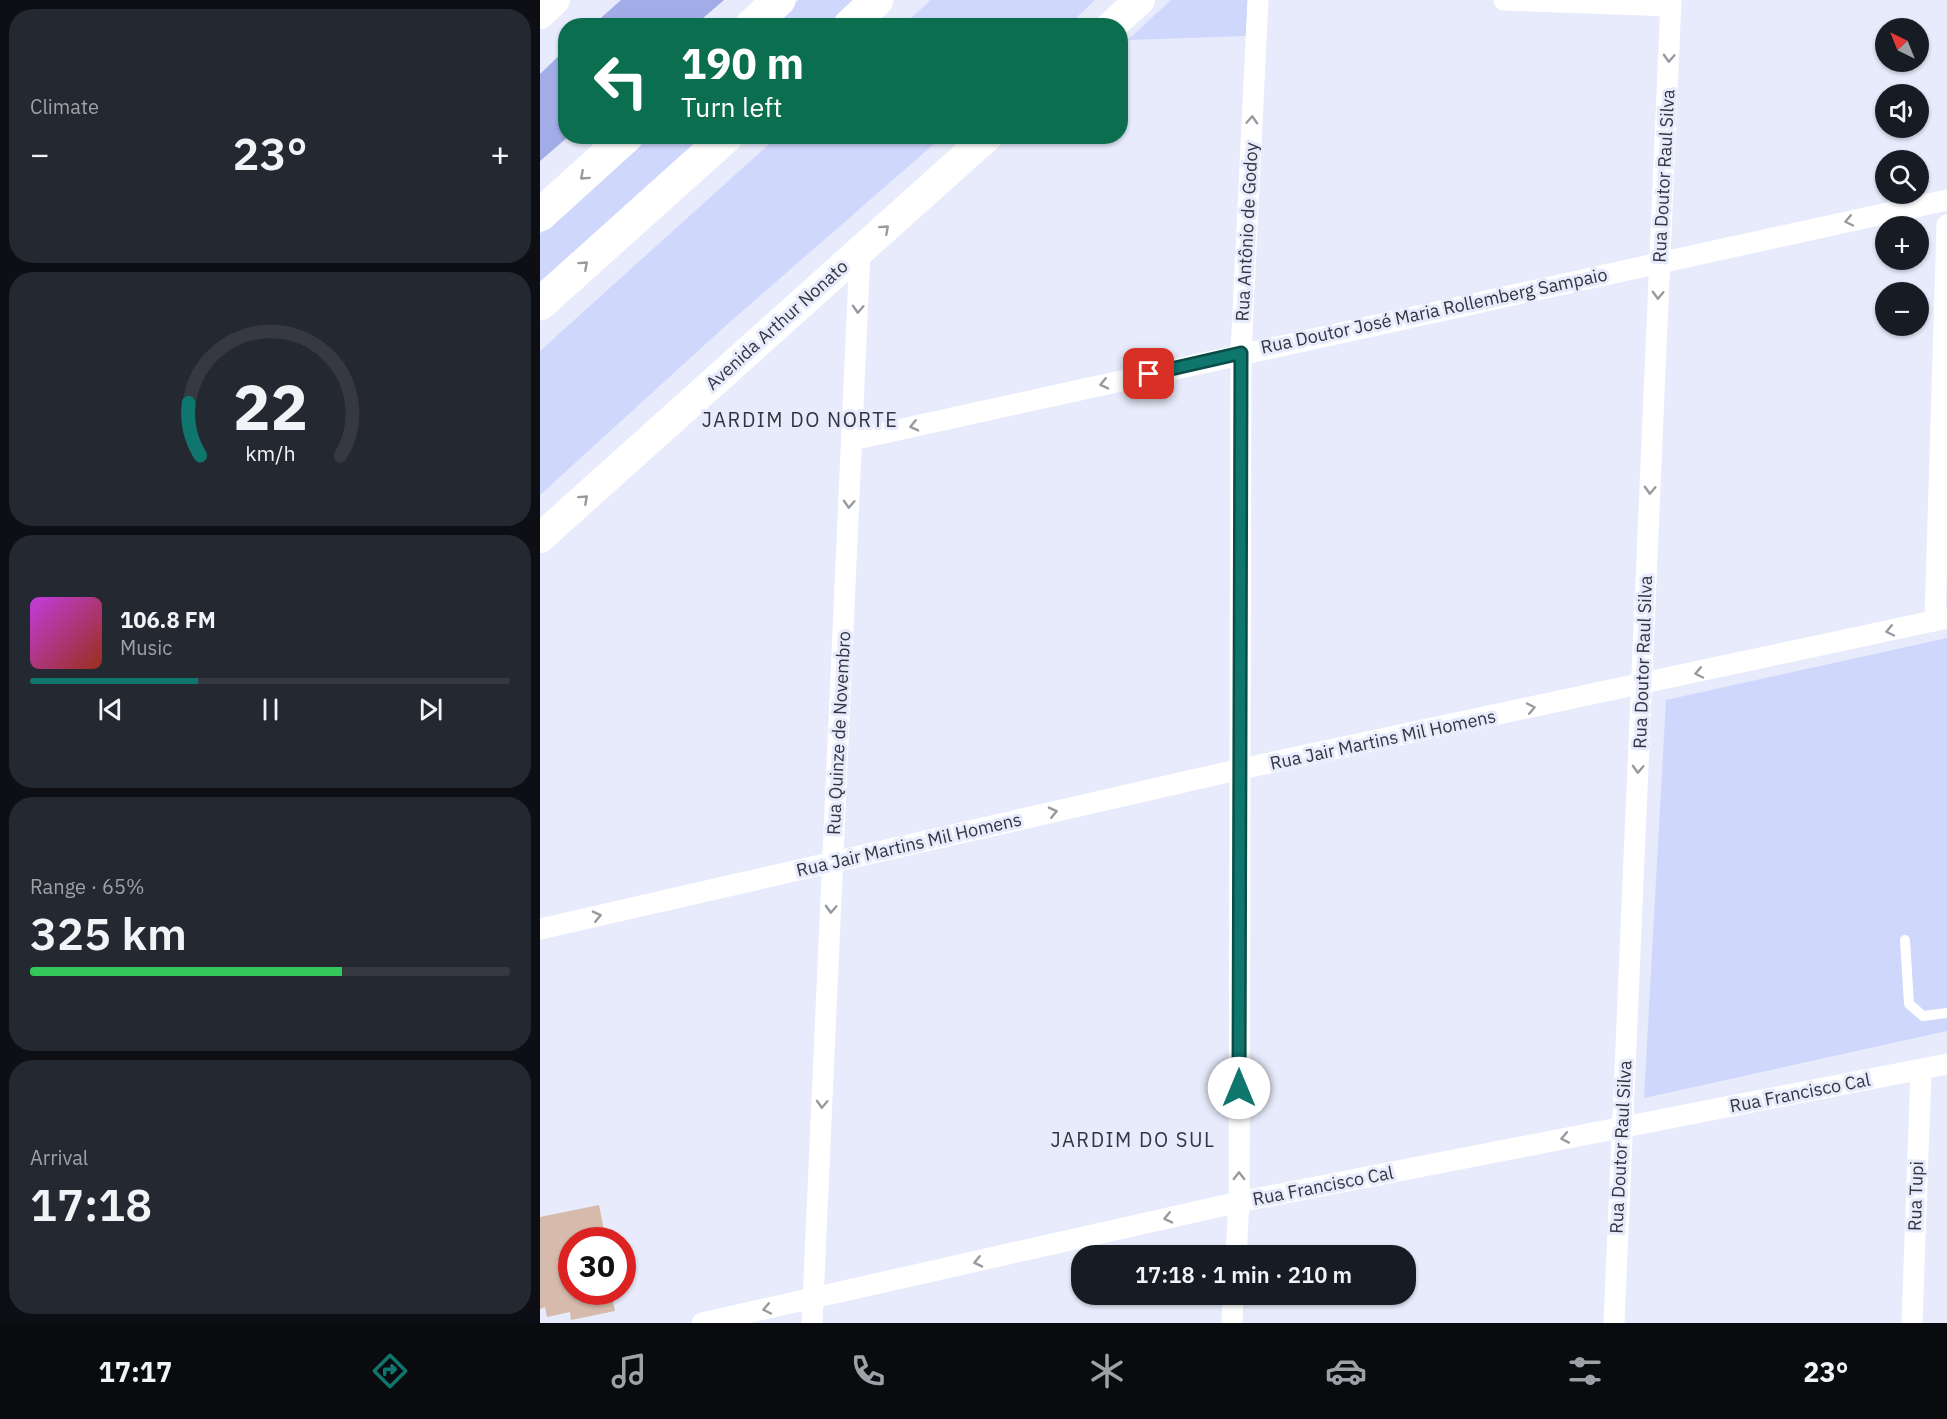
<!DOCTYPE html>
<meta charset="utf-8">
<style>
:root{--surface:#171b24;--page:#242831;--text:#f1f3f6;--muted:#9ea1a6;--line:#363941;--accent:#0f766e}
body{margin:0;font-family:"IBM Plex Sans",sans-serif;background:var(--page);color:var(--text);height:100vh;display:flex;flex-direction:column;font-size:22px;white-space:nowrap}
*{box-sizing:border-box;margin:0}
p{font-size:20px;color:var(--muted)}
.icon{flex:none;width:33px;height:33px;fill:none;stroke:currentColor;stroke-width:2;stroke-linecap:round;stroke-linejoin:round}
.map{position:relative;flex:1;overflow:hidden}
.drawer{display:flex;flex-direction:column;gap:9px;padding:9px;background:#0d0f14;width:540px}
.drawer>*{flex:none}
.hud{position:absolute;left:18px;top:18px;width:570px;height:126px;border-radius:24px;box-shadow:0 2px 4px #0004;background:#0b6e4f;color:#fff;overflow:hidden}
.needle{width:39px;rotate:317deg}
.fabs{position:absolute;left:1335px;top:18px;display:grid;gap:12px}
.fabs a{display:grid;place-items:center;width:54px;height:54px;border-radius:50%;background:var(--surface);box-shadow:0 2px 4px #0004;font-size:30px}
.speed{position:absolute;left:18px;top:1227px;display:flex;gap:12px;font-size:30px;font-weight:700;text-align:center}
.speed>*{display:grid;place-content:center;width:78px;height:78px;border-radius:50%;background:var(--surface);box-shadow:0 2px 4px #0004;line-height:1}
.speed .limit{border:9px solid #d22;background:#fff;color:#111}
.pin{position:absolute;display:grid;place-items:center;width:51px;height:51px;color:#fff;margin:-26px;border-radius:12px;box-shadow:0 3px 9px #0006}
.me{position:absolute;width:66px;margin:-33px;rotate:0deg;stroke-linejoin:round;filter:drop-shadow(0 0 4px #0008)}
.turn{display:flex;align-items:center;gap:21px;height:126px;padding:0 24px;font-size:27px}
.turn .icon{width:78px;height:78px;stroke-width:2.5}
.turn b{display:block;font-size:42px;line-height:51px}
.big{font-size:45px;font-weight:600;line-height:1.1}
.drawer .widget{flex:1;display:flex;flex-direction:column;justify-content:center;gap:9px;min-width:0;padding:0 21px;border-radius:24px;background:var(--page)}
.drawer .dial{align-items:center;gap:0}
.dial svg{height:156px;overflow:visible;fill:none;stroke:var(--line);stroke-width:7;stroke-linecap:round;text-anchor:middle}
.dial text{fill:var(--text);stroke:none}
.song{display:flex;align-items:center;gap:18px}
.cover{width:72px;height:72px;border-radius:9px;background:linear-gradient(135deg,hsl(290 70% 55%),hsl(10 70% 35%))}
.played{height:6px;border-radius:3px;background:linear-gradient(90deg,var(--accent) 35%,var(--line) 35%)}
.keys{display:flex;justify-content:space-around;direction:ltr}
.heat{display:flex;justify-content:space-between;align-items:center;font-size:33px;direction:ltr}
.charge{height:9px;border-radius:4px;background:linear-gradient(90deg,#34c759 65%,var(--line) 0)}
.trip{position:absolute;left:531px;top:1245px;width:345px;height:60px;border-radius:24px;background:var(--surface);box-shadow:0 2px 4px #0004;font-weight:600;line-height:60px;text-align:center}
.dock{display:flex;height:96px;justify-content:space-around;align-items:center;background:#090b0e;color:var(--muted)}
.dock .icon{width:42px;height:42px}
.dock .active{color:var(--accent)}
.dock b{font-size:27px;color:var(--text)}
main{display:flex;flex:1;min-height:0}
.map>svg:first-child{display:block}
.green{fill:#cfd7fd}
.forest{fill:#a2ade8}
.building{fill:#d6bbac}
.lines{fill:none;stroke-linecap:round;stroke-linejoin:round}
.service{stroke:#fff;stroke-width:10}
.minor{stroke:#fff;stroke-width:21}
.secondary{stroke:#fff;stroke-width:30}
.motorway{stroke:#fff;stroke-width:33}
.oneway{stroke:#999aa0}
.route-casing{stroke:#0a4d48;stroke-width:15}
.route{stroke:#0f766e;stroke-width:10}
.labels{text-anchor:middle;stroke-width:6;stroke-linejoin:round;paint-order:stroke}
.street-label{font-size:18px;fill:#333640;stroke:#e7ebfb}
.neighbourhood-label{font-size:20px;letter-spacing:1.5px;fill:#333640;stroke:#e7ebfb}
</style>
<main>
<section class="drawer">
<div class="widget"><p>Climate</p>
<div class="heat"><a>−</a><b class="big">23°</b><a>+</a></div>
</div>
<div class="widget dial"><svg viewBox="0 0 100 80">
<path d="M14 69A42 42 0 1 1 86 69"/>
<path d="M14 69A42 42 0 0 1 8 42" stroke="#0f766e"/>
<text x="50" y="56" font-size="32" font-weight="700">22</text>
<text x="50" y="72" font-size="11">km/h</text>
</svg></div>
<div class="widget">
<div class="song"><i class="cover"></i><div><b>106.8 FM</b><p>Music</p></div></div>
<div class="played"></div>
<div class="keys"><svg class="icon" aria-label="previous" viewBox="0 0 24 24"><path d="M18 5L8 12l10 7zM5 5v14"/></svg><svg class="icon" aria-label="pause" viewBox="0 0 24 24"><path d="M8 5v14M16 5v14"/></svg><svg class="icon" aria-label="next" viewBox="0 0 24 24"><path d="M6 5l10 7-10 7zM19 5v14"/></svg></div>
</div>
<div class="widget"><p>Range · 65%</p><b class="big">325 km</b><div class="charge"></div></div>
<div class="widget"><p>Arrival</p><b class="big">17:18</b></div>
</section>
<div class="map">
<svg width="1407" height="1323" viewBox="0 0 1407 1323">
<rect width="100%" height="100%" fill="#e7ebfb"/>
<g class="green">
<polygon points="259,0 317,0 289,25 231,26"/>
<polygon points="391,0 555,0 532,22 522,25 363,25"/>
<polygon points="631,0 708,0 706,36 588,40"/>
<polygon points="238,136 402,137 182,329 0,495 0,351"/>
<polygon points="108,137 165,137 0,285 0,234"/>
<polygon points="1407,638 1407,1031 1104,1098 1126,700"/>
</g>
<g class="forest">
<polygon points="81,0 184,0 155,25 53,25"/>
<polygon points="25,50 26,136 28,137 0,161 0,74"/>
</g>
<polygon class="building" points="59,1205 66,1240 32,1240 32,1292 71,1292 75,1311 31,1320 30,1312 7,1317 5,1307 0,1309 0,1217"/>
<g class="lines">
<polyline class="service" points="1365,940 1369,1004 1383,1016 1407,1013"/>
<g class="minor">
<polyline points="964,0 1131,6"/>
<polyline points="312,440 1407,200"/>
<polyline points="1395,621 1407,225"/>
<polyline points="0,929 701,769 1407,618"/>
<polyline points="696,1256 699,1202 701,353 718,0"/>
<polyline points="162,1323 699,1202 1407,1064"/>
<polyline points="272,1323 320,251"/>
<polyline points="692,1323 693,1294"/>
<polyline points="1074,1323 1131,0"/>
<polyline points="1372,1323 1381,1070"/>
</g>
<g class="secondary">
<polyline points="0,14 15,0"/>
<polyline points="571,26 600,0"/>
<polyline points="0,538 448,136"/>
</g>
<g class="motorway">
<polyline points="211,26 239,0"/>
<polyline points="309,26 337,0"/>
<polyline points="0,215 87,136"/>
<polyline points="0,304 187,136"/>
</g>
</g>
<defs><path id="oneway-chevron" d="M-2-3.5L2.5 0L-2 3.5" fill="none" stroke-width="1.6" stroke-linecap="round" stroke-linejoin="round" transform="scale(1.5)"/></defs>
<g class="oneway">
<use href="#oneway-chevron" transform="translate(1129 58) rotate(93)"/>
<use href="#oneway-chevron" transform="translate(712 120) rotate(-87)"/>
<use href="#oneway-chevron" transform="translate(44 176) rotate(138)"/>
<use href="#oneway-chevron" transform="translate(1309 221) rotate(168)"/>
<use href="#oneway-chevron" transform="translate(345 229) rotate(-42)"/>
<use href="#oneway-chevron" transform="translate(44 265) rotate(-42)"/>
<use href="#oneway-chevron" transform="translate(1118 295) rotate(92)"/>
<use href="#oneway-chevron" transform="translate(318 309) rotate(93)"/>
<use href="#oneway-chevron" transform="translate(564 384) rotate(167)"/>
<use href="#oneway-chevron" transform="translate(374 426) rotate(167)"/>
<use href="#oneway-chevron" transform="translate(1110 490) rotate(92)"/>
<use href="#oneway-chevron" transform="translate(44 499) rotate(-42)"/>
<use href="#oneway-chevron" transform="translate(309 504) rotate(93)"/>
<use href="#oneway-chevron" transform="translate(1350 631) rotate(168)"/>
<use href="#oneway-chevron" transform="translate(1159 673) rotate(168)"/>
<use href="#oneway-chevron" transform="translate(991 708) rotate(-12)"/>
<use href="#oneway-chevron" transform="translate(1098 769) rotate(93)"/>
<use href="#oneway-chevron" transform="translate(513 812) rotate(-13)"/>
<use href="#oneway-chevron" transform="translate(291 909) rotate(93)"/>
<use href="#oneway-chevron" transform="translate(57 916) rotate(-13)"/>
<use href="#oneway-chevron" transform="translate(282 1104) rotate(93)"/>
<use href="#oneway-chevron" transform="translate(1025 1138) rotate(169)"/>
<use href="#oneway-chevron" transform="translate(699 1176) rotate(-90)"/>
<use href="#oneway-chevron" transform="translate(628 1218) rotate(167)"/>
<use href="#oneway-chevron" transform="translate(438 1262) rotate(167)"/>
<use href="#oneway-chevron" transform="translate(227 1309) rotate(168)"/>
</g>
<g class="lines">
<g class="route-casing">
<polyline id="route" points="609,374 701,353 699,1088"/>
</g>
<use href="#route" class="route"/>
</g>
<g class="labels">
<g class="street-label">
<text transform="translate(1124 176) rotate(-87)" y="6">Rua Doutor Raul Silva</text>
<text transform="translate(707 232) rotate(-87)" y="6">Rua Antônio de Godoy</text>
<text transform="translate(894 311) rotate(-12)" y="6">Rua Doutor José Maria Rollemberg Sampaio</text>
<text transform="translate(237 325) rotate(-42)" y="6">Avenida Arthur Nonato</text>
<text transform="translate(1103 662) rotate(-88)" y="6">Rua Doutor Raul Silva</text>
<text transform="translate(299 733) rotate(-87)" y="6">Rua Quinze de Novembro</text>
<text transform="translate(843 740) rotate(-12)" y="6">Rua Jair Martins Mil Homens</text>
<text transform="translate(369 845) rotate(-13)" y="6">Rua Jair Martins Mil Homens</text>
<text transform="translate(1260 1093) rotate(-11)" y="6">Rua Francisco Cal</text>
<text transform="translate(1081 1147) rotate(-87)" y="6">Rua Doutor Raul Silva</text>
<text transform="translate(783 1186) rotate(-11)" y="6">Rua Francisco Cal</text>
<text transform="translate(1376 1196) rotate(-88)" y="6">Rua Tupi</text>
</g>
<g class="neighbourhood-label">
<text x="260" y="427">JARDIM DO NORTE</text>
<text x="593" y="1147">JARDIM DO SUL</text>
</g>
</g>
</svg>
<div class="fabs">
<a><svg class="needle" viewBox="-14 -14 28 28"><path d="M0-13l5 13h-10z" fill="#e53935"/><path d="M0 13l5-13h-10z" fill="#9ea1a6"/></svg></a>
<a><svg class="icon" aria-label="sound" viewBox="0 0 24 24"><path d="M4 9h4l5-4v14l-5-4H4zM17 9q2 3 0 6"/></svg></a>
<a><svg class="icon" aria-label="search" viewBox="0 0 24 24"><circle cx="10" cy="10" r="6"/><path d="M15 15l6 6"/></svg></a>
<a>+</a>
<a>−</a>
</div>
<div class="speed"><div class="limit">30</div></div>
<div class="pin" style="left:609px;top:374px;background:#d93025"><svg class="icon" aria-label="arrive" viewBox="0 0 24 24"><path d="M6 21V4h12l-3 4 3 4H6"/></svg></div>
<svg class="me" style="left:699px;top:1088px" viewBox="-20 -20 40 40"><circle r="19" fill="#fff"/><path d="M0-13L10 11 0 6-10 11z" fill="#0f766e"/></svg>
<div class="trip">17:18 · 1 min · 210 m</div>
<div class="hud">
<div class="turn"><svg class="icon" aria-label="left" viewBox="0 0 24 24"><path d="M17 20v-9H6M10 6l-5 5 5 5"/></svg><div><b>190 m</b>Turn left</div></div>
</div>
</div>
</main>
<nav class="dock">
<b>17:17</b>
<svg class="icon active" aria-label="directions" viewBox="0 0 24 24"><path d="M12 3l9 9-9 9-9-9zM9 14v-3h6M13 9l2 2-2 2"/></svg>
<svg class="icon" aria-label="music" viewBox="0 0 24 24"><path d="M9 18V5l10-2v13"/><circle cx="6" cy="18" r="3"/><circle cx="16" cy="16" r="3"/></svg>
<svg class="icon" aria-label="phone" viewBox="0 0 24 24"><path d="M5 4h4l2 5-3 2q2 4 5 5l2-3 5 2v4C11 20 4 13 5 4z"/></svg>
<svg class="icon" aria-label="climate" viewBox="0 0 24 24"><path d="M12 3v18M4 7l16 10M4 17L20 7"/></svg>
<svg class="icon" aria-label="car" viewBox="0 0 24 24"><path d="M5 17H2v-5l4-1 3-4h7l3 4 3 1v5h-3M9 17h6M6 11h13"/><circle cx="7" cy="17" r="2"/><circle cx="17" cy="17" r="2"/></svg>
<svg class="icon" aria-label="filters" viewBox="0 0 24 24"><path d="M4 7h16M4 17h16"/><circle cx="9" cy="7" r="2"/><circle cx="15" cy="17" r="2"/></svg>
<b>23°</b>
</nav>
